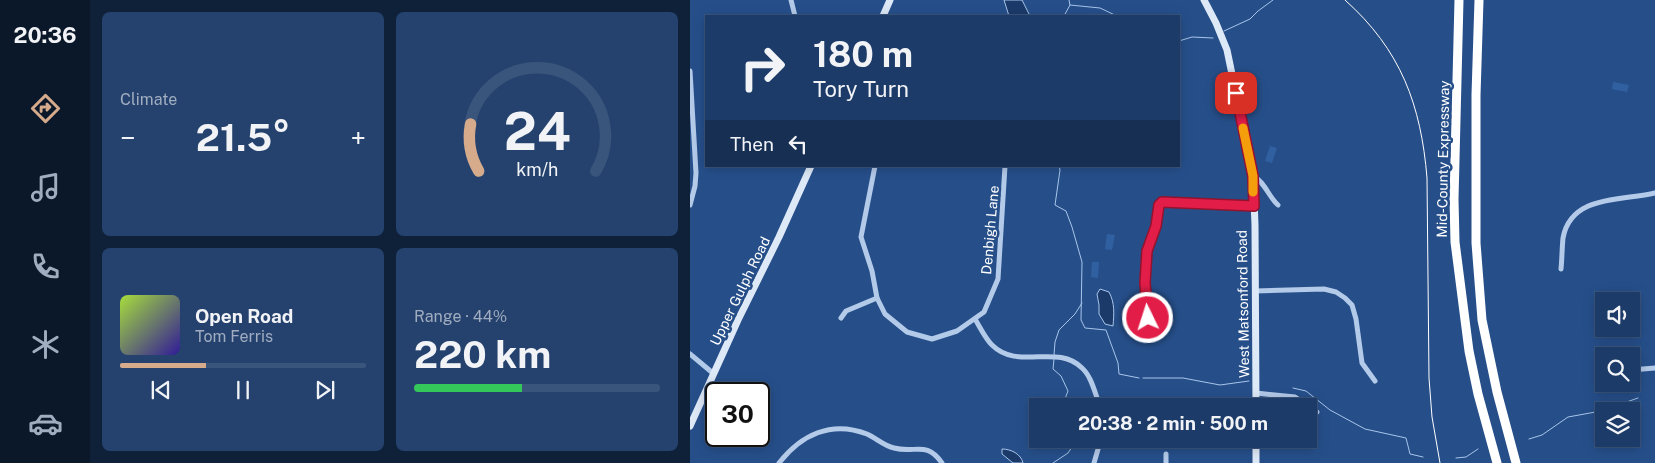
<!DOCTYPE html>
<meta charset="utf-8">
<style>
:root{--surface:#1c3b68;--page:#25426e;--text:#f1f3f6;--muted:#a0adc0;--line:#3a557c;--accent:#d6ab8b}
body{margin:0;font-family:"Public Sans",sans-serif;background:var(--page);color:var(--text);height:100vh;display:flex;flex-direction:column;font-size:19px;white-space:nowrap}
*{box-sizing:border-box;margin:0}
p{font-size:16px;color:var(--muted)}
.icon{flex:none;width:28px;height:28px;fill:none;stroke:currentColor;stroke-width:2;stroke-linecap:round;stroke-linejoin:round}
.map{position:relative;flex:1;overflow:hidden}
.panel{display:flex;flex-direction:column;gap:12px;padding:12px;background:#0f2039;width:600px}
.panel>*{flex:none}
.hud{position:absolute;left:15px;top:15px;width:475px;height:152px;border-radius:0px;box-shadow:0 2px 12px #0003,0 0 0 1px var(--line);background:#1c3b68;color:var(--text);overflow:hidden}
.fabs{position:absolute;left:905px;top:292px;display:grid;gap:10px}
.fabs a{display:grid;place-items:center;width:45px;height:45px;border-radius:0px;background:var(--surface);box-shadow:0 2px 12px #0003,0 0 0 1px var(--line);font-size:25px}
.speed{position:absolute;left:15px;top:382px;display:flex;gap:10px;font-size:25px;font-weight:700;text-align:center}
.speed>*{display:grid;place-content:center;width:65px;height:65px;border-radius:50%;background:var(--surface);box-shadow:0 2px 12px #0003,0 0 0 1px var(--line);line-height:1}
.speed .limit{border:2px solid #111;border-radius:8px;background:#fff;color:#111}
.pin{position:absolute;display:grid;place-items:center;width:42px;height:42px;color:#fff;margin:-21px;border-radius:10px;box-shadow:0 2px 8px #0006}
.me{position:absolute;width:55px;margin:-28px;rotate:356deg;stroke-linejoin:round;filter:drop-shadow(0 0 4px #0008)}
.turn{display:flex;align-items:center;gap:18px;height:105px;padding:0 25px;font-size:22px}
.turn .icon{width:65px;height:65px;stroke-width:2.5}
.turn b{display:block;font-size:35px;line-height:42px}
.then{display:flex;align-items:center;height:48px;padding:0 25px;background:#0003;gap:10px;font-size:19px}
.big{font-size:38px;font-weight:700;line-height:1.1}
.panel .tile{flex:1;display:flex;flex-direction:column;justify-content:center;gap:8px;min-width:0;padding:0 18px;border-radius:8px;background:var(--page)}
.panel .dial{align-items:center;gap:0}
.dial svg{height:130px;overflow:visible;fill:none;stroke:var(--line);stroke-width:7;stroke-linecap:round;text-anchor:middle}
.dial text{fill:var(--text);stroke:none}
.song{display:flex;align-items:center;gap:15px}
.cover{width:60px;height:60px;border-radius:8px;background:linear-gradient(135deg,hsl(80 70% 55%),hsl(250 70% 35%))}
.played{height:5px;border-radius:2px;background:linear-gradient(90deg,var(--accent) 35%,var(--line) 35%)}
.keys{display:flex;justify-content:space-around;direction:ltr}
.heat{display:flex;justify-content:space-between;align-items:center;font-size:28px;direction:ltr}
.charge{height:8px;border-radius:4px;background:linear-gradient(90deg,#34c759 44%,var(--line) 0)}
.panel .tiles{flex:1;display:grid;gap:12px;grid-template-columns:repeat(2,1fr)}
.trip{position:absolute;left:339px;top:398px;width:288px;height:50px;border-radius:0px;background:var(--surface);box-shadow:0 2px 12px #0003,0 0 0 1px var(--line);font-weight:700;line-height:50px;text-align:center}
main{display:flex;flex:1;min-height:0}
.tab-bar{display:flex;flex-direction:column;width:90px;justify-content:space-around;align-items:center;background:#0b182a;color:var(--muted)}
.tab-bar .icon{width:35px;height:35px}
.tab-bar .on{color:var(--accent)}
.tab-bar b{font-size:22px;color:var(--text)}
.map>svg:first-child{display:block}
.green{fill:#3160a1}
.water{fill:#1b3a6a;stroke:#a8c5ea}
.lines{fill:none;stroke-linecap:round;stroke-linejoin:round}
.stream{stroke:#a8c5ea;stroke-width:1}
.street{stroke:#b4cae9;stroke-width:5}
.secondary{stroke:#dee9f8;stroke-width:7}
.highway{stroke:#fff;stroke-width:9}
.tram{stroke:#fff;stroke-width:1}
.route-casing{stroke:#92132f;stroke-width:12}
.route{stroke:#e11d48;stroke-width:9}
.slow{stroke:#f59e0b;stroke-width:9}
.labels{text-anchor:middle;stroke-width:5;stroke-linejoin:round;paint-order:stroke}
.street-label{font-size:14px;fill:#fff;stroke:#264f8a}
</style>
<main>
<nav class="tab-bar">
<b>20:36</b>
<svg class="icon on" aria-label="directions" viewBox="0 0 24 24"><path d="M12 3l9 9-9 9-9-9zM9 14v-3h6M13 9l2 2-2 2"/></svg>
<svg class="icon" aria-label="music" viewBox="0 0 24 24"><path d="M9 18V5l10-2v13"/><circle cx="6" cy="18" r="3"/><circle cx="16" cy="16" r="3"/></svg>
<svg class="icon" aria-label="phone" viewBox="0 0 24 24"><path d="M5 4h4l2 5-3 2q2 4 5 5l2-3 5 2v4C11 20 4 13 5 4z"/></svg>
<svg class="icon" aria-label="climate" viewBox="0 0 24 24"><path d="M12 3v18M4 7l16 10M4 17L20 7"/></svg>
<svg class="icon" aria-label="car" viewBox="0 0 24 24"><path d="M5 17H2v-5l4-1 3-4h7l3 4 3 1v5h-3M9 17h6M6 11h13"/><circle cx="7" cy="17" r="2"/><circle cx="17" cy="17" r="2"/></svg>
</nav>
<section class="panel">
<div class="tiles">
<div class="tile"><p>Climate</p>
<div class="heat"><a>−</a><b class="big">21.5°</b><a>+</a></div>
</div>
<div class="tile dial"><svg viewBox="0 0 100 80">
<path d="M14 69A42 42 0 1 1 86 69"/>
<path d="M14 69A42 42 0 0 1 9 40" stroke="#d6ab8b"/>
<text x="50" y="56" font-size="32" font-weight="700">24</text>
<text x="50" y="72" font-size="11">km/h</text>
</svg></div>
<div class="tile">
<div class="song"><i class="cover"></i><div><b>Open Road</b><p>Tom Ferris</p></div></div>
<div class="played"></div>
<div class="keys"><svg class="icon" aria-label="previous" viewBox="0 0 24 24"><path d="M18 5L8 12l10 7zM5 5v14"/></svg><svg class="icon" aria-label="pause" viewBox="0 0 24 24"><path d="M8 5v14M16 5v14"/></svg><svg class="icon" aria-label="next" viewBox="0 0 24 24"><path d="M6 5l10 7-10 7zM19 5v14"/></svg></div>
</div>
<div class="tile"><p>Range · 44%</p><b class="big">220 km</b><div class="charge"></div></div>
</div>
</section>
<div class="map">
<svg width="965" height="463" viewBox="0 0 965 463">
<rect width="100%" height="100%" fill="#264f8a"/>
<g class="green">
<polygon points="923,82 939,85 937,92 922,89"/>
<polygon points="580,146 587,148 582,163 575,161"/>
<polygon points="417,234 425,235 422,250 415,249"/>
<polygon points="402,262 409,262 408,278 401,277"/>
</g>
<g class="water">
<polygon points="314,0 332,0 340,16 319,16"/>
<path d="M 410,289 L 419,292 C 425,303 424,314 423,326 L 415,324 L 409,314 L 409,305 L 407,294 Z"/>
<path d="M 312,449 C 321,449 331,454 333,463 L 323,463 L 312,454 Z"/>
</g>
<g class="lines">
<g class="stream">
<polyline points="380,5 410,8 427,16"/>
<polyline points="374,16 380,5 379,0"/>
<polyline points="534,31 560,19 568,11 583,0"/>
<polyline points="489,41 502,37 523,38"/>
<polyline points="369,166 370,170 365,205 376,211 382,227 392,262 391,320 395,328 416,330 428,363 429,374 449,378"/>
<polyline points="364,355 365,342 369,330 385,314 392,303"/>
<polyline points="364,359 363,369 371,376 378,391 373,404 374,406"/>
<polyline points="453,378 493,378 530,385 559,381"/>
<polyline points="603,388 616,391 640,410 675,429 716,438 720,454 733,457"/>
<polyline points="839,439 852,435 878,417 911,411 948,398"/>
<polyline points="766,458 776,457 788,449"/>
<polyline points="363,463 378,453 384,444 383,439"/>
</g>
<g class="street">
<polyline points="101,0 105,16"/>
<polyline points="0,71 6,173 5,186 0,205"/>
<polyline points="185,166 171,237 182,271 187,298 195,314 217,332 242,339 267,331 294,312 308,279 315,166"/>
<path d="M 563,176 C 575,182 578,196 588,205"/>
<path d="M 871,269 C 872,259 872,248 873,238 C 881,194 933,201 965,193"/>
<polyline points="565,291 634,289 646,292 655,298 662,305 666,319 672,363 685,381"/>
<polyline points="151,318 156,311 187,298"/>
<path d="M 285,319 C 290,327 295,338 302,345 C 328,371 367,343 392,368 C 402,377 405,394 410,406"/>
<polyline points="453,328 458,318 455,283 457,251 466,226 469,205 472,202 564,206"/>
<polyline points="0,354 24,374"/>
<polyline points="941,370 965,368"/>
<polyline points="910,372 914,372"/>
<polyline points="566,393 605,397 627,412"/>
<path d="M 89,463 C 111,435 141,420 177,434 C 186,438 194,446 204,448 C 225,454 236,440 252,463"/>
<polyline points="404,463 411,439"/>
<polyline points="476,463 476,454"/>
</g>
<g class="secondary">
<polyline points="514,0 526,23 537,50 563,176 565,225 566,406"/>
<polyline points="193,16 200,0"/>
<polyline points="0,426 48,320 89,237 121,166"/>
<polyline points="566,463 566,439"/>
</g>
<g class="highway">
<polyline points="769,0 764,199 765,242 779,351 788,394 807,463"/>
<polyline points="789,0 786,95 786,243 792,320 807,392 826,463"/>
</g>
<path class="tram" d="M 655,0 C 711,50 731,105 737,178 L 739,378 L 742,417 L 750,463"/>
</g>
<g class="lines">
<g class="route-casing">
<polyline id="route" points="458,318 455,283 457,251 466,226 469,205 472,202 564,206 563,176 546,93"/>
</g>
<use href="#route" class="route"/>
<polyline class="slow" points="553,128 563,176 563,192"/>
</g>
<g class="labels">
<g class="street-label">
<text transform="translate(753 159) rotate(-89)" y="5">Mid-County Expressway</text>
<text transform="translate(300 230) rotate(-85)" y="5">Denbigh Lane</text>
<text transform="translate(50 291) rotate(-64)" y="5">Upper Gulph Road</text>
<text transform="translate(553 304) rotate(-91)" y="5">West Matsonford Road</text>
</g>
</g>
</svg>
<div class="fabs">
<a><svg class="icon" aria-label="sound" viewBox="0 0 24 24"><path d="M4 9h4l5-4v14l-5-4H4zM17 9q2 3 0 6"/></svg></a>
<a><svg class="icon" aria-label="search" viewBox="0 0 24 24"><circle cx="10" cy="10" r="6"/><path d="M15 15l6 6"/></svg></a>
<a><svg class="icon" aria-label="layers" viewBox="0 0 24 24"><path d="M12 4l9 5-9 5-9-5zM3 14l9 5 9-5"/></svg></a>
</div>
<div class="speed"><div class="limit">30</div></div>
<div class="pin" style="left:546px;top:93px;background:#d93025"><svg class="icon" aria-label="arrive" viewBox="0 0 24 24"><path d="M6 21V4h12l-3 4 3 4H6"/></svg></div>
<svg class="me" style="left:458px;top:318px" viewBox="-20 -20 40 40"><circle r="17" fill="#e11d48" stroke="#fff" stroke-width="3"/><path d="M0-11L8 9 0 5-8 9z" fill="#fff"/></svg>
<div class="trip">20:38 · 2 min · 500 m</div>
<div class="hud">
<div class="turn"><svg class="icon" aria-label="right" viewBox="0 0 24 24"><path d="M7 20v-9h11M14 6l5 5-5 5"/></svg><div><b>180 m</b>Tory Turn</div></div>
<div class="then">Then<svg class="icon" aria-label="left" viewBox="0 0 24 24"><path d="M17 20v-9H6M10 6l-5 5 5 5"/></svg></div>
</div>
</div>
</main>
